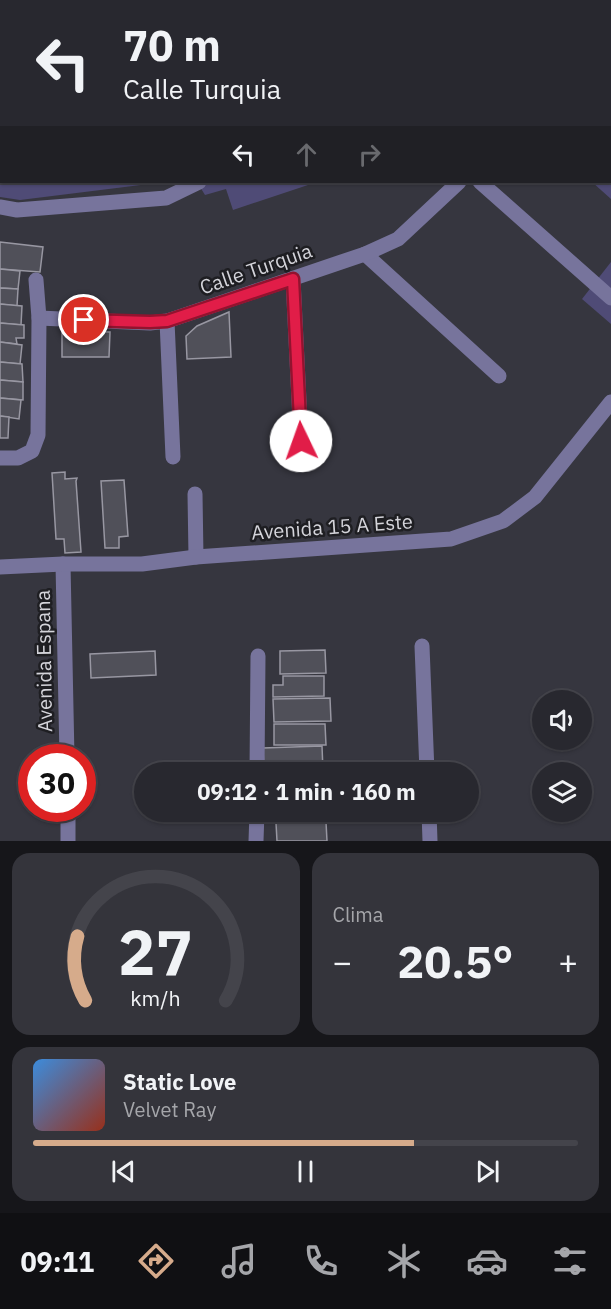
<!DOCTYPE html>
<html lang="es">
<meta charset="utf-8">
<style>
:root{--surface:#28282f;--page:#34343b;--text:#f1f3f6;--muted:#a5a6aa;--line:#44444b;--accent:#d6ab8b}
body{margin:0;font-family:"IBM Plex Sans",sans-serif;background:var(--page);color:var(--text);height:100vh;display:flex;flex-direction:column;font-size:22px;white-space:nowrap}
*{box-sizing:border-box;margin:0}
p{font-size:20px;color:var(--muted)}
.icon{flex:none;width:33px;height:33px;fill:none;stroke:currentColor;stroke-width:2;stroke-linecap:round;stroke-linejoin:round}
.map{position:relative;height:841px;overflow:hidden}
.side{display:flex;flex-direction:column;gap:12px;padding:12px;background:#16161a;flex:1}
.side>*{flex:none}
.banner{position:absolute;left:0px;top:0px;width:612px;height:183px;box-shadow:0 2px 4px #0004,0 0 0 2px var(--line);background:#28282f;color:var(--text);overflow:hidden}
.buttons{position:absolute;left:532px;top:690px;display:grid;gap:12px}
.buttons a{display:grid;place-items:center;width:60px;height:60px;border-radius:50%;background:var(--surface);box-shadow:0 2px 4px #0004,0 0 0 2px var(--line);font-size:30px}
.speed{position:absolute;left:18px;top:744px;display:flex;gap:12px;font-size:30px;font-weight:700;text-align:center}
.speed>*{display:grid;place-content:center;width:78px;height:78px;border-radius:50%;background:var(--surface);box-shadow:0 2px 4px #0004,0 0 0 2px var(--line);line-height:1}
.speed .limit{border:9px solid #d22;background:#fff;color:#111}
.pin{position:absolute;display:grid;place-items:center;width:51px;height:51px;color:#fff;margin:-26px;border:3px solid #fff;border-radius:50%;box-shadow:0 2px 6px #0007}
.me{position:absolute;width:66px;margin:-33px;rotate:357deg;stroke-linejoin:round;filter:drop-shadow(0 0 4px #0008)}
.turn{display:flex;align-items:center;gap:21px;height:126px;padding:0 24px;font-size:27px}
.turn .icon{width:78px;height:78px;stroke-width:2.5}
.turn b{display:block;font-size:42px;line-height:51px}
.lanes{display:flex;align-items:center;height:57px;padding:0 24px;background:#0003;justify-content:center;gap:30px;direction:ltr}
.lanes .off{opacity:.35}
.big{font-size:45px;font-weight:700;line-height:1.1}
.side .tile{flex:1;display:flex;flex-direction:column;justify-content:center;gap:9px;min-width:0;padding:0 21px;border-radius:18px;background:var(--page)}
.side .dial{align-items:center;gap:0}
.dial svg{height:156px;overflow:visible;fill:none;stroke:var(--line);stroke-width:7;stroke-linecap:round;text-anchor:middle}
.dial text{fill:var(--text);stroke:none}
.song{display:flex;align-items:center;gap:18px}
.cover{width:72px;height:72px;border-radius:9px;background:linear-gradient(135deg,hsl(210 70% 55%),hsl(10 70% 35%))}
.played{height:6px;border-radius:3px;background:linear-gradient(90deg,var(--accent) 70%,var(--line) 70%)}
.keys{display:flex;justify-content:space-around;direction:ltr}
.heat{display:flex;justify-content:space-between;align-items:center;font-size:33px;direction:ltr}
.side .tiles{flex:1;display:grid;gap:12px;grid-template-columns:1fr 1fr}
.tile:last-child{grid-column:span 2}
.trip{position:absolute;left:134px;top:762px;width:345px;height:60px;border-radius:30px;background:var(--surface);box-shadow:0 2px 4px #0004,0 0 0 2px var(--line);font-weight:700;line-height:60px;text-align:center}
.tabs{display:flex;height:96px;justify-content:space-around;align-items:center;background:#101013;color:var(--muted)}
.tabs .icon{width:42px;height:42px}
.tabs .active{color:var(--accent)}
.tabs b{font-size:27px;color:var(--text)}
.map>svg:first-child{display:block}
.park{fill:#4f4b76}
.building{fill:#505059;stroke:#9897a2;stroke-width:1.5}
.lines{fill:none;stroke-linecap:round;stroke-linejoin:round}
.minor{stroke:#77749c;stroke-width:15}
.route-casing{stroke:#92132f;stroke-width:15}
.route{stroke:#e11d48;stroke-width:10}
.labels{text-anchor:middle;stroke-width:5;stroke-linejoin:round;paint-order:stroke}
.street-label{font-size:20px;fill:#d4d4da;stroke:#1e1e22}
</style>
<div class="map">
<svg width="611" height="841" viewBox="0 0 611 841">
<rect width="100%" height="100%" fill="#36363f"/>
<g class="park">
<polygon points="0,0 611,0 611,199 592,182 610,182 610,2 2,2 2,182 165,182 20,200 0,197"/>
<polygon points="197,182 317,182 233,210 226,189 205,195"/>
<polygon points="611,262 611,324 582,299"/>
</g>
<g class="building">
<polygon points="0,242 43,247 40,272 0,269"/>
<polygon points="0,269 20,271 18,289 0,288"/>
<polygon points="0,288 18,289 17,306 0,304"/>
<polygon points="0,304 22,306 21,325 0,323"/>
<polygon points="229,312 231,357 187,359 186,336 197,326"/>
<polygon points="0,323 24,325 24,338 16,338 17,344 0,342"/>
<polygon points="62,331 110,332 109,357 62,357"/>
<polygon points="0,342 22,345 20,364 0,362"/>
<polygon points="0,362 22,364 23,382 0,380"/>
<polygon points="0,380 23,382 23,400 0,398"/>
<polygon points="0,398 21,400 19,419 0,416"/>
<polygon points="0,416 9,417 8,438 0,438"/>
<polygon points="65,472 65,479 77,478 76,481 81,552 65,553 64,539 56,539 52,473"/>
<polygon points="124,480 128,536 119,537 119,548 105,548 101,481"/>
<polygon points="325,650 326,673 280,674 280,651"/>
<polygon points="155,651 156,675 91,678 90,654"/>
<polygon points="283,676 324,676 324,696 273,697 273,685 283,685"/>
<polygon points="330,698 331,721 274,722 273,699"/>
<polygon points="274,724 325,724 326,745 274,745"/>
<polygon points="322,746 323,771 264,772 263,748"/>
<polygon points="273,812 328,812 328,820 273,821"/>
<polygon points="326,822 327,841 277,841 276,823"/>
</g>
<g class="lines">
<g class="minor">
<polyline points="599,0 608,2"/>
<polyline points="109,2 111,0"/>
<polyline points="433,2 435,0"/>
<polyline points="0,59 2,59"/>
<polyline points="610,88 611,87"/>
<polyline points="480,182 611,298"/>
<polyline points="0,207 17,210 166,198 199,182"/>
<polyline points="365,254 499,376"/>
<polyline points="293,279 301,441"/>
<polyline points="39,318 150,323 167,321 365,254 398,239 459,182"/>
<polyline points="167,321 173,457"/>
<polyline points="0,458 18,458 32,451 38,435 39,318 36,280"/>
<polyline points="195,494 196,557"/>
<polyline points="63,564 67,758"/>
<polyline points="0,567 63,564 142,564 196,557 451,539 503,521 535,497 611,402"/>
<polyline points="422,646 427,772"/>
<polyline points="257,772 258,656"/>
<polyline points="68,808 68,841"/>
<polyline points="429,812 430,841"/>
<polyline points="256,841 257,812"/>
</g>
</g>
<g class="lines">
<g class="route-casing">
<polyline id="route" points="84,320 150,322 167,321 293,279 301,441"/>
</g>
<use href="#route" class="route"/>
</g>
<g class="labels">
<g class="street-label">
<text transform="translate(256 269) rotate(-19)" y="7">Calle Turquia</text>
<text transform="translate(332 527) rotate(-4)" y="7">Avenida 15 A Este</text>
<text transform="translate(44 661) rotate(-91)" y="7">Avenida Espana</text>
</g>
</g>
</svg>
<div class="buttons">
<a><svg class="icon" aria-label="sound" viewBox="0 0 24 24"><path d="M4 9h4l5-4v14l-5-4H4zM17 9q2 3 0 6"/></svg></a>
<a><svg class="icon" aria-label="layers" viewBox="0 0 24 24"><path d="M12 4l9 5-9 5-9-5zM3 14l9 5 9-5"/></svg></a>
</div>
<div class="speed"><div class="limit">30</div></div>
<div class="pin" style="left:84px;top:320px;background:#d93025"><svg class="icon" aria-label="arrive" viewBox="0 0 24 24"><path d="M6 21V4h12l-3 4 3 4H6"/></svg></div>
<svg class="me" style="left:301px;top:441px" viewBox="-20 -20 40 40"><circle r="19" fill="#fff"/><path d="M0-13L10 11 0 6-10 11z" fill="#e11d48"/></svg>
<div class="trip">09:12 · 1 min · 160 m</div>
<div class="banner">
<div class="turn"><svg class="icon" aria-label="left" viewBox="0 0 24 24"><path d="M17 20v-9H6M10 6l-5 5 5 5"/></svg><div><b>70 m</b>Calle Turquia</div></div>
<div class="lanes"><svg class="icon" aria-label="left" viewBox="0 0 24 24"><path d="M17 20v-9H6M10 6l-5 5 5 5"/></svg><svg class="icon off" aria-label="ahead" viewBox="0 0 24 24"><path d="M12 20V5M6 11l6-6 6 6"/></svg><svg class="icon off" aria-label="right" viewBox="0 0 24 24"><path d="M7 20v-9h11M14 6l5 5-5 5"/></svg></div>
</div>
</div>
<section class="side">
<div class="tiles">
<div class="tile dial"><svg viewBox="0 0 100 80">
<path d="M14 69A42 42 0 1 1 86 69"/>
<path d="M14 69A42 42 0 0 1 10 36" stroke="#d6ab8b"/>
<text x="50" y="56" font-size="32" font-weight="700">27</text>
<text x="50" y="72" font-size="11">km/h</text>
</svg></div>
<div class="tile"><p>Clima</p>
<div class="heat"><a>−</a><b class="big">20.5°</b><a>+</a></div>
</div>
<div class="tile">
<div class="song"><i class="cover"></i><div><b>Static Love</b><p>Velvet Ray</p></div></div>
<div class="played"></div>
<div class="keys"><svg class="icon" aria-label="previous" viewBox="0 0 24 24"><path d="M18 5L8 12l10 7zM5 5v14"/></svg><svg class="icon" aria-label="pause" viewBox="0 0 24 24"><path d="M8 5v14M16 5v14"/></svg><svg class="icon" aria-label="next" viewBox="0 0 24 24"><path d="M6 5l10 7-10 7zM19 5v14"/></svg></div>
</div>
</div>
</section>
<nav class="tabs">
<b>09:11</b>
<svg class="icon active" aria-label="directions" viewBox="0 0 24 24"><path d="M12 3l9 9-9 9-9-9zM9 14v-3h6M13 9l2 2-2 2"/></svg>
<svg class="icon" aria-label="music" viewBox="0 0 24 24"><path d="M9 18V5l10-2v13"/><circle cx="6" cy="18" r="3"/><circle cx="16" cy="16" r="3"/></svg>
<svg class="icon" aria-label="phone" viewBox="0 0 24 24"><path d="M5 4h4l2 5-3 2q2 4 5 5l2-3 5 2v4C11 20 4 13 5 4z"/></svg>
<svg class="icon" aria-label="climate" viewBox="0 0 24 24"><path d="M12 3v18M4 7l16 10M4 17L20 7"/></svg>
<svg class="icon" aria-label="car" viewBox="0 0 24 24"><path d="M5 17H2v-5l4-1 3-4h7l3 4 3 1v5h-3M9 17h6M6 11h13"/><circle cx="7" cy="17" r="2"/><circle cx="17" cy="17" r="2"/></svg>
<svg class="icon" aria-label="filters" viewBox="0 0 24 24"><path d="M4 7h16M4 17h16"/><circle cx="9" cy="7" r="2"/><circle cx="15" cy="17" r="2"/></svg>
</nav>
